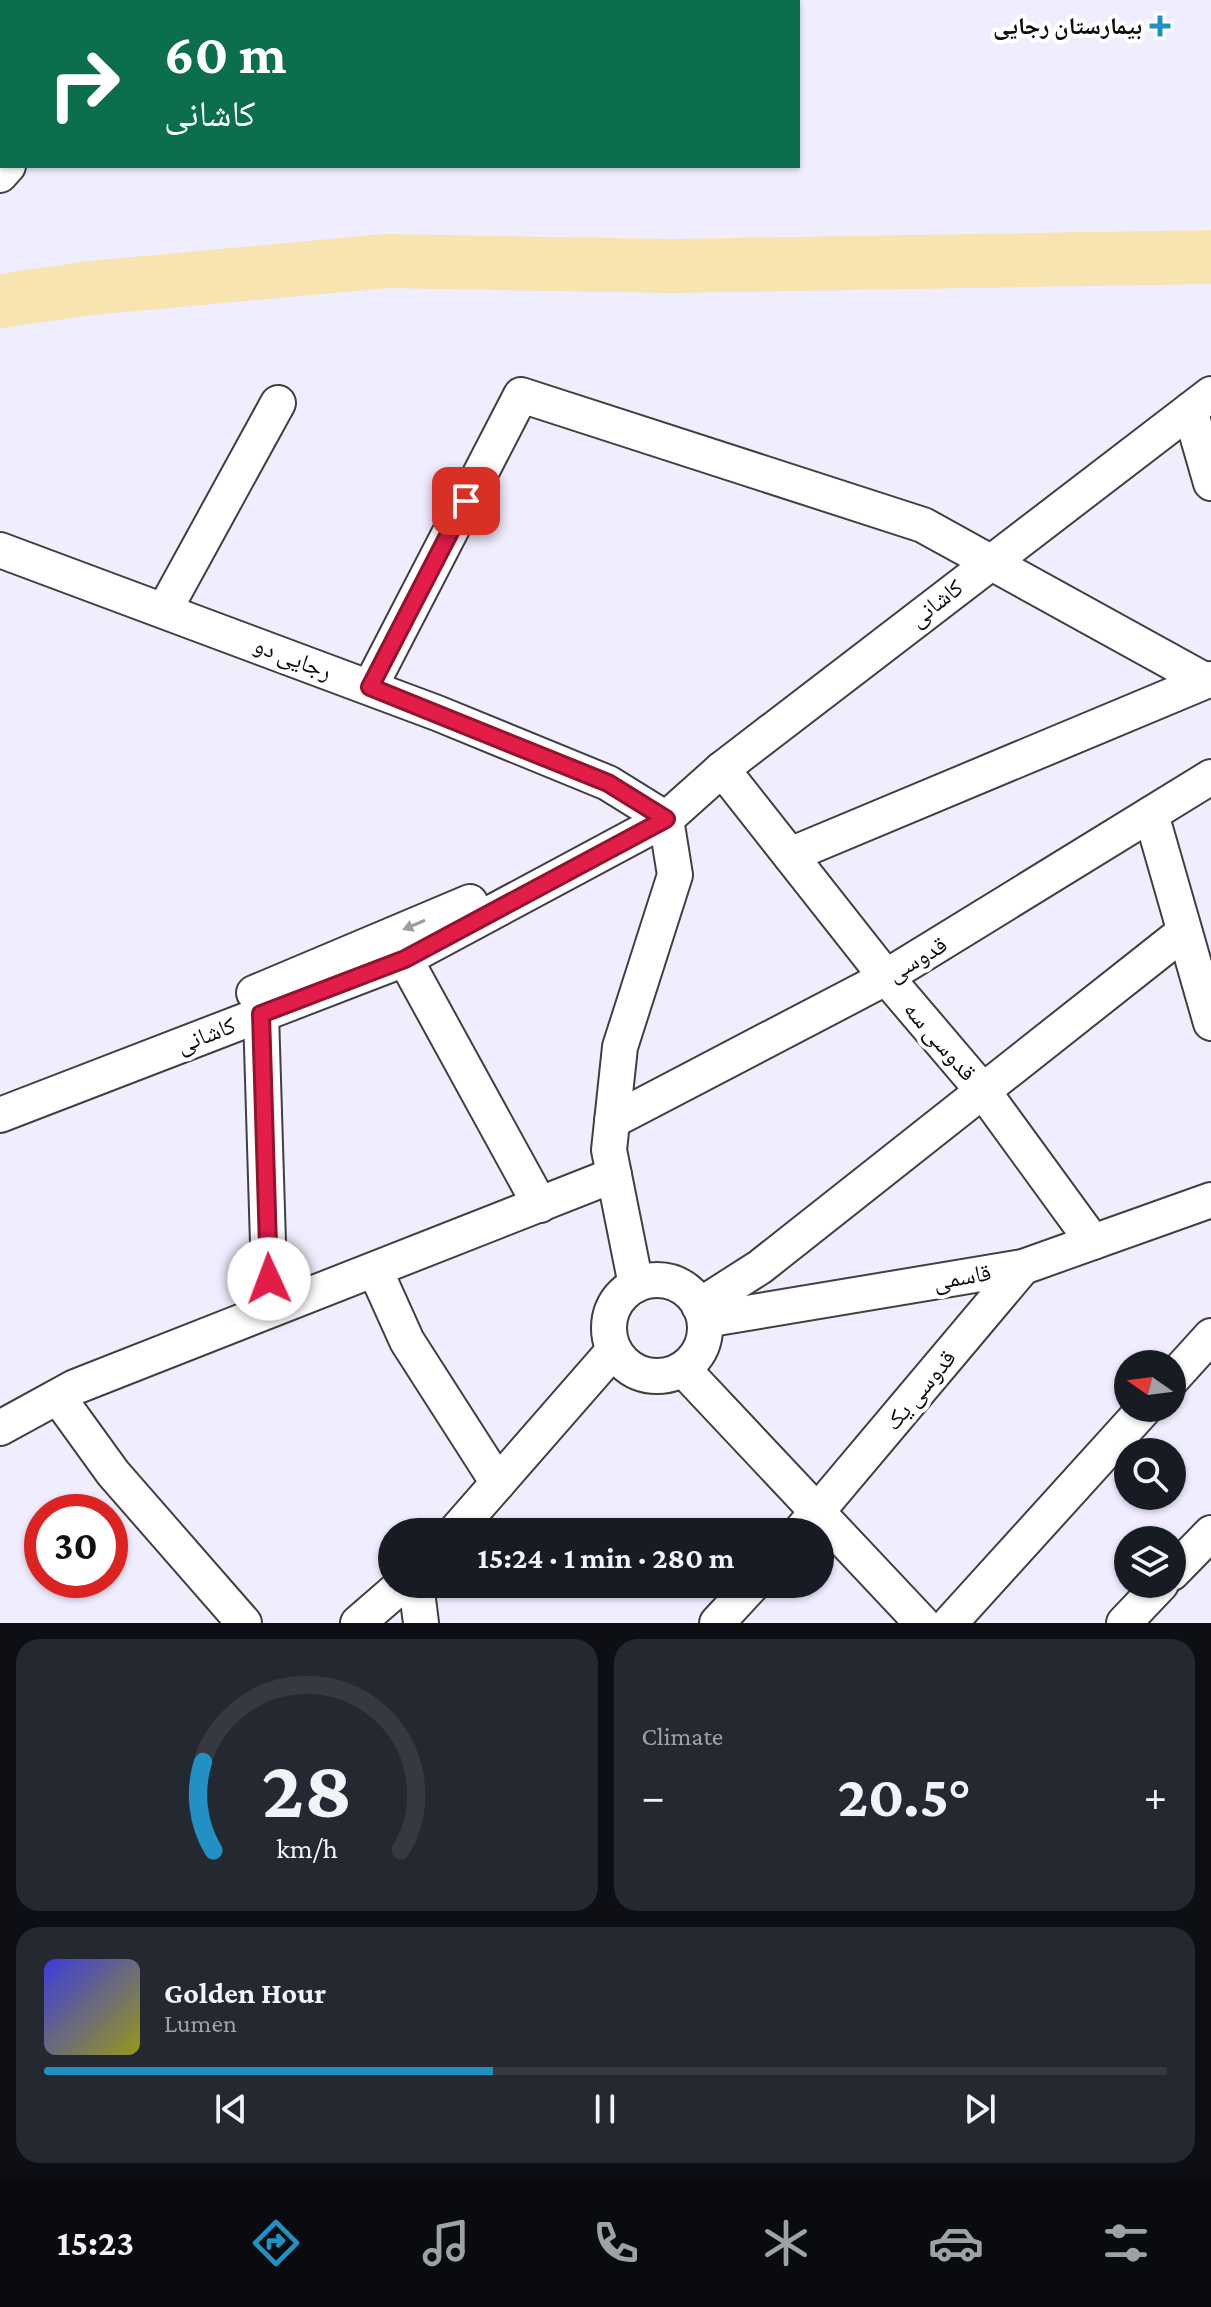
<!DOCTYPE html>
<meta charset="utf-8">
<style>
:root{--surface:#171b24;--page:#242831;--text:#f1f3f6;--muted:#9ea1a6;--line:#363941;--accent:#2091c2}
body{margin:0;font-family:"Crimson Pro","Noto Naskh Arabic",serif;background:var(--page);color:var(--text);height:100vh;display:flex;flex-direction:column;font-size:30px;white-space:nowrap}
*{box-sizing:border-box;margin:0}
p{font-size:26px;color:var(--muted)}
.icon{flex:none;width:44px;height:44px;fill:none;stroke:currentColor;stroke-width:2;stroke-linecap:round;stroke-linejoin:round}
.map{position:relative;height:1623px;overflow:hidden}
.drawer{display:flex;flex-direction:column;gap:16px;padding:16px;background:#0d0f14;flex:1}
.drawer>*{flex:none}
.guide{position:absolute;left:0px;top:0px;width:800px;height:168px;box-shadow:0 2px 6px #0004;background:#0b6e4f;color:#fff;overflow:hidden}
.needle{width:52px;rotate:284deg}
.tools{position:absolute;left:1114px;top:1350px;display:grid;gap:16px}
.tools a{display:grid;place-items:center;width:72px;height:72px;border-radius:50%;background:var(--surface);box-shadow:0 2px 6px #0004;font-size:40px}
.speed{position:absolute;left:24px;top:1494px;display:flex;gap:16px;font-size:40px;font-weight:700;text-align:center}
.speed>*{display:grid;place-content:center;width:104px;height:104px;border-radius:50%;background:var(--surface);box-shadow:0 2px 6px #0004;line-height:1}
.speed .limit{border:12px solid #d22;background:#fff;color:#111}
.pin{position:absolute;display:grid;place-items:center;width:68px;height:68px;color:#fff;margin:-34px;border-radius:16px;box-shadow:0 4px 12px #0006}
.me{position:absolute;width:88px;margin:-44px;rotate:358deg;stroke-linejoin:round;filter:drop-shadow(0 0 6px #0008)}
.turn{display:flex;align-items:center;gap:28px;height:168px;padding:0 32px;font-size:36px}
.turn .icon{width:104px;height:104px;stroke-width:2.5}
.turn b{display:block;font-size:56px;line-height:68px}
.big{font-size:60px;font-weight:700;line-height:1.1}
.drawer .card{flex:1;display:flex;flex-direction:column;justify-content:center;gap:12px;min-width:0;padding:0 28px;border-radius:24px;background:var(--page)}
.drawer .dial{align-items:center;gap:0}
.dial svg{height:208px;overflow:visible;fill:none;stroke:var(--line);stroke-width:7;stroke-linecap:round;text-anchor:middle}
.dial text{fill:var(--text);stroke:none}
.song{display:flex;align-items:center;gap:24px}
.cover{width:96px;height:96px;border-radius:12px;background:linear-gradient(135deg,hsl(240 70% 55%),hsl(60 70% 35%))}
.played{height:8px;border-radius:4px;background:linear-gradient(90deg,var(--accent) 40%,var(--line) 40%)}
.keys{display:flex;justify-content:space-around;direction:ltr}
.heat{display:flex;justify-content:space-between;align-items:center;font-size:44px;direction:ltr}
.drawer .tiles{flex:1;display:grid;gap:16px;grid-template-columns:1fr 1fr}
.card:last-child{grid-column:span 2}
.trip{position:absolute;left:378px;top:1518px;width:456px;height:80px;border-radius:40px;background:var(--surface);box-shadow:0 2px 6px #0004;font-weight:700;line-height:80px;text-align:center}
.tabs{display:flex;height:128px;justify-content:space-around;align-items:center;background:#090b0e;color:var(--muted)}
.tabs .icon{width:56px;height:56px}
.tabs .on{color:var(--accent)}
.tabs b{font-size:36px;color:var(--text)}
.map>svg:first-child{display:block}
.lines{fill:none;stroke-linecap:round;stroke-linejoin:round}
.river{stroke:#f8e4b0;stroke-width:54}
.minor-casing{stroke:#404040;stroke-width:38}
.minor{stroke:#fff;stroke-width:34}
.oneway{fill:#9e9e9e}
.route-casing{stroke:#92132f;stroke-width:20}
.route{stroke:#e11d48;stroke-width:14}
.poi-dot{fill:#2091c2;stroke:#fff;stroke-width:3}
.labels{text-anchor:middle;stroke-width:8;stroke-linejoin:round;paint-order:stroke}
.poi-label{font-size:24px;font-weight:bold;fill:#0d0d0d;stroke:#fff;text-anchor:end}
.street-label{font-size:24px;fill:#0d0d0d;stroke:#fff}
</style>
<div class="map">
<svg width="1211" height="1623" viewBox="0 0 1211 1623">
<rect width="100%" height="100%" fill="#f0edff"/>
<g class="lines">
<polyline class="river" points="0,301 91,288 386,261 672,266 1211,257"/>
<g class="minor-casing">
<g id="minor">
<polyline points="104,2 105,0"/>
<polyline points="154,2 156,0"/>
<polyline points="0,123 2,121"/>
<polyline points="0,175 8,166"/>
<polyline points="1190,410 1211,483"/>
<polyline points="0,550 437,713 608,783 666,819"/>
<polyline points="165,609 278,403"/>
<polyline points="370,687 521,395 923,525 1206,681"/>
<polyline points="722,769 886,977 983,1091 1093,1242"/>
<polyline points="1151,814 1211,1023"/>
<polyline points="790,855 1211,679"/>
<polyline points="405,959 540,1205"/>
<polyline points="254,993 470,902"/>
<polyline points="261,1014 270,1309"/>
<polyline points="0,1115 405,959 666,819 722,769 1211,394"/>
<polyline points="612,1121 876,983 1211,777"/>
<polyline points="375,1270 407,1341 498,1483"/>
<circle cx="657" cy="1328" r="48"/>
<polyline points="636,1285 609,1150 620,1047 675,875 666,819"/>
<polyline points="699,1306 760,1267 1184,932"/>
<polyline points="705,1320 1023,1267 1211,1200"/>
<polyline points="683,1369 922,1623"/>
<polyline points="1172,1379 1211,1336"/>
<polyline points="58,1397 113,1473 244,1623"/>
<polyline points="0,1428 75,1387 614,1175"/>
<polyline points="455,1532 614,1350"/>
<polyline points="800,1532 1023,1267"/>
<polyline points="1172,1573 1211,1533"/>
<polyline points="416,1584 421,1623"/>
<polyline points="358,1623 403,1584"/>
<polyline points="717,1623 753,1584"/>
<polyline points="950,1623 1145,1408"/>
<polyline points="1124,1623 1161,1584"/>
</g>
</g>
<use href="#minor" class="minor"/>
</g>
<defs><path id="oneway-solid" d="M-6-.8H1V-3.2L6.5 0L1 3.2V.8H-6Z" transform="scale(2)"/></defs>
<use class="oneway" href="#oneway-solid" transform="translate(414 925) rotate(157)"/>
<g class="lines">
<g class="route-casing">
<polyline id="route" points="269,1279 261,1014 405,959 666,819 608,783 370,687 466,501"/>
</g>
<use href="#route" class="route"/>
</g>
<path class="poi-dot" d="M1156 14h8v8h8v8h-8v8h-8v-8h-8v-8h8z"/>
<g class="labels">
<g class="poi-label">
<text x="1142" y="34">بیمارستان رجایی</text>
</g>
<g class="street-label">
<text transform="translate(936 603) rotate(-38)" y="8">کاشانی</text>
<text transform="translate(293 658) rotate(21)" y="8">رجایی دو</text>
<text transform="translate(917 959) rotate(-31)" y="8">قدوسی</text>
<text transform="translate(206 1035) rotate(-21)" y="8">کاشانی</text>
<text transform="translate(940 1041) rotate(49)" y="8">قدوسی سه</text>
<text transform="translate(962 1277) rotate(-10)" y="8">قاسمی</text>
<text transform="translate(920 1390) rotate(-50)" y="8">قدوسی یک</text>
</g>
</g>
</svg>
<div class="tools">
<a><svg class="needle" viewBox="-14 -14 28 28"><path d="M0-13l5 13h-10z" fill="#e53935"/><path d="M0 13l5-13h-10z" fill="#9ea1a6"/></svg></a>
<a><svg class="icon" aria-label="search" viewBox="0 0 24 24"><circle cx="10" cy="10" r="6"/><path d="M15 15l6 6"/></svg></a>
<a><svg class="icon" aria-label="layers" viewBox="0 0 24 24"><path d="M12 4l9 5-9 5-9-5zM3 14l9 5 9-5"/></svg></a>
</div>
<div class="speed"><div class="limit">30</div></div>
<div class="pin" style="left:466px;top:501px;background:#d93025"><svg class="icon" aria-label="arrive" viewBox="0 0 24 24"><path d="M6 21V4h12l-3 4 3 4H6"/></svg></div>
<svg class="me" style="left:269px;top:1279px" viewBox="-20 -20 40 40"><circle r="19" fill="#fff"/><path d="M0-13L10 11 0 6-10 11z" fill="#e11d48"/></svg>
<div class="trip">15:24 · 1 min · 280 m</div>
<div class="guide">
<div class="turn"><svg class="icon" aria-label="right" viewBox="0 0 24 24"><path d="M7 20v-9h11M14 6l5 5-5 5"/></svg><div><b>60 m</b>کاشانی</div></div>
</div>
</div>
<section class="drawer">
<div class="tiles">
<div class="card dial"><svg viewBox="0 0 100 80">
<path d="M14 69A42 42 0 1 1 86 69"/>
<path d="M14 69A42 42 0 0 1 10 35" stroke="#2091c2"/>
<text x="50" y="56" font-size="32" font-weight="700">28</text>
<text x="50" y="72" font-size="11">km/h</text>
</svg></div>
<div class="card"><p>Climate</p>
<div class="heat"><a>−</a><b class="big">20.5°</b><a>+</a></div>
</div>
<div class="card">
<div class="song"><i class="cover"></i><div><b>Golden Hour</b><p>Lumen</p></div></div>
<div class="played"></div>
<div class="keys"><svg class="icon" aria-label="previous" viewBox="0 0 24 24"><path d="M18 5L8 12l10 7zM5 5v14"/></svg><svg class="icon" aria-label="pause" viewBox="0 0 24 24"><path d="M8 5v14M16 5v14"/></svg><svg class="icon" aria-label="next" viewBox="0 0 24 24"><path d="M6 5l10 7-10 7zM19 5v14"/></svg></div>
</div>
</div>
</section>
<nav class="tabs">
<b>15:23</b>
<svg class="icon on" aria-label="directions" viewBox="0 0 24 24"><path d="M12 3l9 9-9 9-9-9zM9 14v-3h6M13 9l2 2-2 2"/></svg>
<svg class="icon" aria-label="music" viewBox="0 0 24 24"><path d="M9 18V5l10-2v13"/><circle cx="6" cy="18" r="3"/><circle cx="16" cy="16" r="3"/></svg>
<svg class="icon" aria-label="phone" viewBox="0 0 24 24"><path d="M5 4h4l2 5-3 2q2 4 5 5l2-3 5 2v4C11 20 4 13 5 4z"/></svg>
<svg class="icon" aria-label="climate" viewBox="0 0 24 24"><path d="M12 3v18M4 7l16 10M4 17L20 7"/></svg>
<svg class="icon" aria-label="car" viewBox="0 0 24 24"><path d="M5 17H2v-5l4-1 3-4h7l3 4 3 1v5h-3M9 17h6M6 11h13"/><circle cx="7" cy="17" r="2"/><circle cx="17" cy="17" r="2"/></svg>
<svg class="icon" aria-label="filters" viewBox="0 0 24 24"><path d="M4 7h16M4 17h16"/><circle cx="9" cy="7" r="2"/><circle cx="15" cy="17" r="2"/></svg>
</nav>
